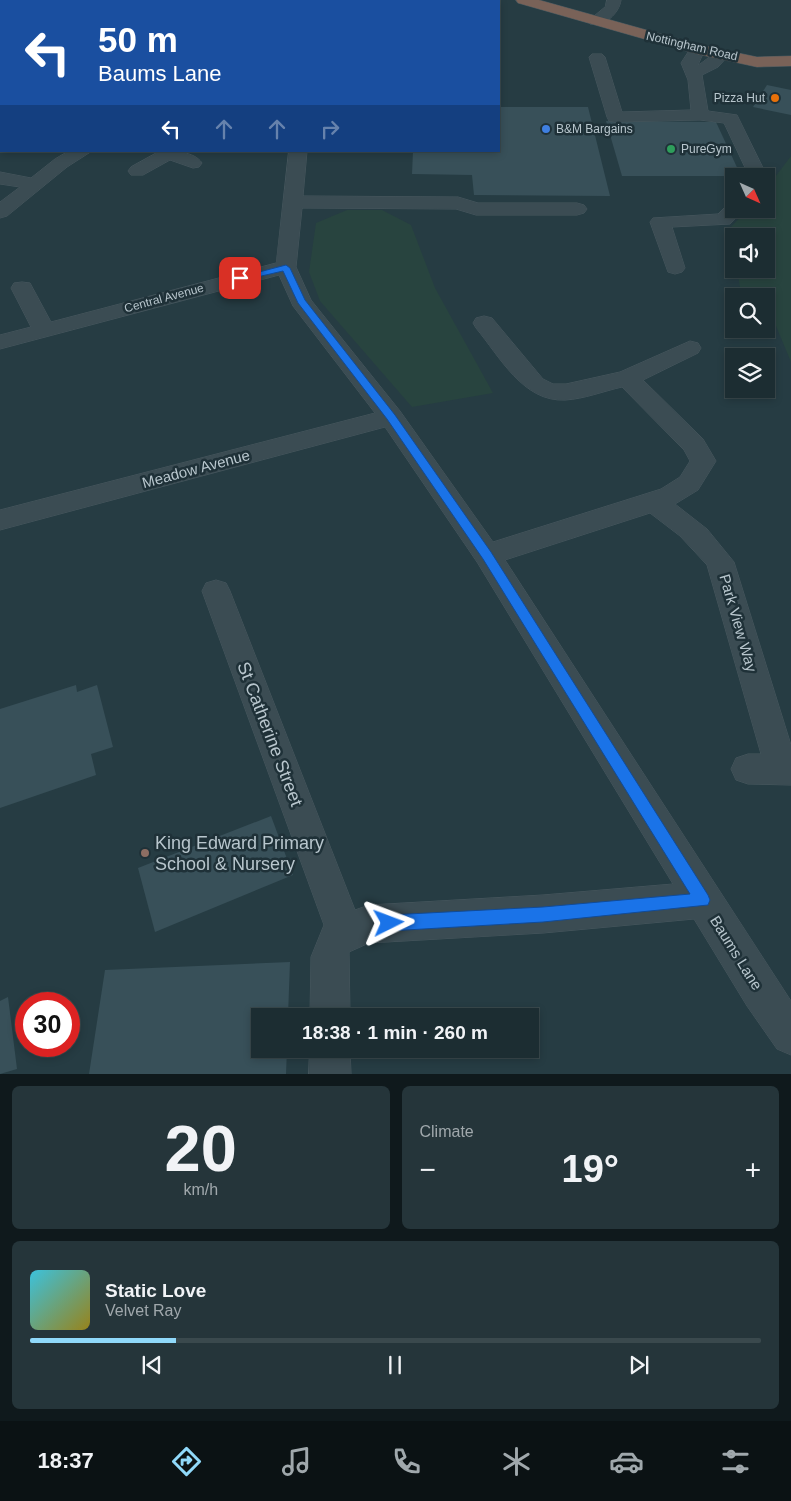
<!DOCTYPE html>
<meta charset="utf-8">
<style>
:root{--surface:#1c2d32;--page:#25353a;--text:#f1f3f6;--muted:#a0a8ac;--line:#3a494d;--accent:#90d9fa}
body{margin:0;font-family:Arial,sans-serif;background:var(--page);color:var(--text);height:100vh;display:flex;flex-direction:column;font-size:19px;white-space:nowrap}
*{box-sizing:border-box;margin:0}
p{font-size:16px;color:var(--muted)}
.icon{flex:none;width:28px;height:28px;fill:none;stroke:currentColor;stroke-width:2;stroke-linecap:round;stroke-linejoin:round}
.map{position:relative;height:1074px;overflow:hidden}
.details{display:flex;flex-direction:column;gap:12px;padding:12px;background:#0f191c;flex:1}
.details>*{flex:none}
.top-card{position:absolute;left:0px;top:0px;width:500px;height:152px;box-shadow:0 2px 8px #0003,0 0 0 1px var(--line);background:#1a4fa0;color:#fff;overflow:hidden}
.needle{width:32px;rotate:135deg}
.tools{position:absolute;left:725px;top:168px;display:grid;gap:10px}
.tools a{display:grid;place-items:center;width:50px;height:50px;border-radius:0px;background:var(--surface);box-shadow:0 2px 8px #0003,0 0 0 1px var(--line);font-size:25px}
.speed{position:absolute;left:15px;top:992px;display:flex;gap:10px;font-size:25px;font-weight:700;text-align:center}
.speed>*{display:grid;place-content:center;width:65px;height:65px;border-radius:50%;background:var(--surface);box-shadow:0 2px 8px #0003,0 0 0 1px var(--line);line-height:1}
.speed .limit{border:8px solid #d22;background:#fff;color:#111}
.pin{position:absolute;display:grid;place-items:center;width:42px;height:42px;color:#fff;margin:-21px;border-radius:10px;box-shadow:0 2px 8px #0006}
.me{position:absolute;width:55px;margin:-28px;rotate:87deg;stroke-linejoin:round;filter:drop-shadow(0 0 4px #0008)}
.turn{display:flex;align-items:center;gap:18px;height:105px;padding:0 15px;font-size:22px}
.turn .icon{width:65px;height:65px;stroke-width:2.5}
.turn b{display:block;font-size:35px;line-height:42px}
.lanes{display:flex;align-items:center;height:48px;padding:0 15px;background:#0003;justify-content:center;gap:25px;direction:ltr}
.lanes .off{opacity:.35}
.big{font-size:38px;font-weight:600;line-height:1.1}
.details .widget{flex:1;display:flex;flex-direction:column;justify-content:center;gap:8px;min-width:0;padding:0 18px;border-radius:8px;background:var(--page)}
.details .dial{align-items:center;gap:0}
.dial b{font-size:65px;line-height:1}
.song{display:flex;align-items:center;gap:15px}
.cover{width:60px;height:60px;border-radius:8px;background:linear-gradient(135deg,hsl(190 70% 55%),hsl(50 70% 35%))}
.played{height:5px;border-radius:2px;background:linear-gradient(90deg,var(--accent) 20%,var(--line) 20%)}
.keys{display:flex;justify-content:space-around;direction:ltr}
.heat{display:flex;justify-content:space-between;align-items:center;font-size:28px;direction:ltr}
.details .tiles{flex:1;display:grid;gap:12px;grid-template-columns:1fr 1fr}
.widget:last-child{grid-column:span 2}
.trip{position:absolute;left:251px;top:1008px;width:288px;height:50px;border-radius:0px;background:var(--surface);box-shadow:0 2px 8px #0003,0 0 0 1px var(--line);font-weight:600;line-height:50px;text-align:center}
.tab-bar{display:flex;height:80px;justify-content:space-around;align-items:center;background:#0b1214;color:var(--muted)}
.tab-bar .icon{width:35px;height:35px}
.tab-bar .active{color:var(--accent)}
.tab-bar b{font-size:22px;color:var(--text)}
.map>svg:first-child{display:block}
.green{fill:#28443f}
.building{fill:#385059}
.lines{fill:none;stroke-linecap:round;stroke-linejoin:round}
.minor-casing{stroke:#48585f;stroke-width:1}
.highway-casing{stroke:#485960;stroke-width:1}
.minor{fill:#3b4c53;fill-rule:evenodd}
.highway{fill:#796258;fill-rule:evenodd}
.route{fill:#1a73e8;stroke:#114b97}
.food-dot{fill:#e8710a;stroke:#1f3138;stroke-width:2}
.shop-dot{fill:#3f7fe0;stroke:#1f3138;stroke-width:2}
.leisure-dot{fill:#2e9e5b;stroke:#1f3138;stroke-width:2}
.education-dot{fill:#8d6e63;stroke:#1f3138;stroke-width:2}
.labels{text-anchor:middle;stroke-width:5;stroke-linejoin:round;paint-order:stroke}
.far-street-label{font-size:12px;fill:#b8c6cd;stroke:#1f3138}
.far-poi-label{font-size:12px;fill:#b8c6cd;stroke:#1f3138;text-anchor:start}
.street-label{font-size:15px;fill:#b8c6cd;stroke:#1f3138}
.near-street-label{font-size:18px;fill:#b8c6cd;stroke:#1f3138}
.near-poi-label{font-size:18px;fill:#b8c6cd;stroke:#1f3138;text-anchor:start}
</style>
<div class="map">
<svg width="791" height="1074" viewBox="0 0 791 1074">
<rect width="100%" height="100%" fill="#263c43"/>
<g class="green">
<polygon points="791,156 791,362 766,302 766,296 764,296 761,291 740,287 737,269 766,269 766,236 734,236 734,248 731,227 748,209 766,209 766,189"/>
<polygon points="347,210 382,210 411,225 435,288 493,393 412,407 320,301 309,272 316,223"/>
</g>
<g class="building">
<polygon points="767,85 791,90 791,115 753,107"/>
<polygon points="499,107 588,107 610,196 474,195 472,175 412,174 413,151 499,151"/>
<polygon points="606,121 716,122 741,176 622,176"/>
<polygon points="76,685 77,692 97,685 113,747 91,754 96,775 0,808 0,709"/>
<polygon points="271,816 293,875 155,932 138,868"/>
<polygon points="290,962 288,1016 260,1016 260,1049 287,1049 286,1074 89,1074 105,970"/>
<polygon points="8,997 17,1069 0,1074 0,1001"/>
</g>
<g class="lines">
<g class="minor-casing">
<g id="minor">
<path d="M 607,0 L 621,0 C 619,14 604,27 590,24 L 588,21 L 605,7 Z"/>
<path d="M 697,44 L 705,49 L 698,65 C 706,61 713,52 722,49 L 730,54 L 718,67 L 702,75 L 708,111 L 737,115 L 767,176 L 766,177 L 749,176 L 724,123 L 700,120 L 615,122 L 609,121 L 607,117 L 589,57 L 592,54 L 602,54 L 605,57 L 622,112 L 691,110 L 688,80 L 681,63 L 692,46 Z"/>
<rect x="0" y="45" width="1" height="10"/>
<polygon points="69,151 92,151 67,167 7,216 0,218 0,202 20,187 0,184 0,172 31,178 55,159"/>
<path d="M 160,151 C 174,151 194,151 202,163 L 199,167 L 193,168 L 170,160 L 143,175 L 131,175 L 128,171 L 131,167 Z"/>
<path d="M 289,151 L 307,151 L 303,196 L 458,197 L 478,203 L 577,203 L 584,205 L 587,209 L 584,213 L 577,215 L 476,215 L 456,209 L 302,208 L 296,267 L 311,300 L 400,411 L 493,542 L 661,489 L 680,477 L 690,461 L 684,450 L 622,387 C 604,391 584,399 565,400 C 523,402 500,357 476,328 L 473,323 L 476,318 L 484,316 L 492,318 L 543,379 L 553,384 L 566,384 L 620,372 L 690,341 L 698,343 L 701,348 L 698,353 L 643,380 L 703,439 L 716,461 L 698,490 L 675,504 L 707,529 L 734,562 L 791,745 L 791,785 L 748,784 L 736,780 L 731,769 L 736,758 L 748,754 L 761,754 L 707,565 L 680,536 L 650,513 L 505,560 L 791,1001 L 791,1055 L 777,1049 L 747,1006 L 694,919 L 543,933 L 369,943 L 349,952 L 350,1016 L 310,1016 L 311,957 L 324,925 L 202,591 L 206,583 L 216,580 L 226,583 L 230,591 L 355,910 L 369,905 L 543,895 L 673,884 L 477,562 L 385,427 L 0,530 L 0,510 L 375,413 L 293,306 L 279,275 L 0,349 L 0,335 L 31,327 L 11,288 L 14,283 L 22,282 L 30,283 L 51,322 L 276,263 Z"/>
<polygon points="734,203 734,209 744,209 730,224 672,227 685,268 682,272 675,274 668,272 650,222 653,218 718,214 727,205"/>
<polygon points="310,1049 350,1049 351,1074 309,1074"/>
</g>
</g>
<g class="highway-casing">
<polygon id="highway" points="516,0 539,0 700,45 757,57 791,56 791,66 757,67 697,54 518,3"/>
</g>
<use href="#minor" class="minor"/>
<use href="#highway" class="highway"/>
</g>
<polygon class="route" points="286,265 290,268 305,300 395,415 491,552 708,895 710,900 708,905 543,922 389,931 383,928 381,923 383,918 389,915 543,907 690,894 483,559 387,419 298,303 283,271 240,281 236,278"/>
<circle class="food-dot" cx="775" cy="98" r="5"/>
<circle class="shop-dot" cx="546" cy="129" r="5"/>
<circle class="leisure-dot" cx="671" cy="149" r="5"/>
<circle class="education-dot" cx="145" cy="853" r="5"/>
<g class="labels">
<g class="far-street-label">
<text transform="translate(692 46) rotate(13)" y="4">Nottingham Road</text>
<text transform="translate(164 298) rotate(-15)" y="4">Central Avenue</text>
</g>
<g class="far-poi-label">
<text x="765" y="102" text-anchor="end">Pizza Hut</text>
<text x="556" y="133">B&amp;M Bargains</text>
<text x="681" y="153">PureGym</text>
</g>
<g class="street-label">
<text transform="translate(196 469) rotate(-15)" y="5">Meadow Avenue</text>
<text transform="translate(738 623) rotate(74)" y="5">Park View Way</text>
<text transform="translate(736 953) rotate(58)" y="5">Baums Lane</text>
</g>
<g class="near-street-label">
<text transform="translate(270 734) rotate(69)" y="6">St Catherine Street</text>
</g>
<g class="near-poi-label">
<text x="155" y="849">King Edward Primary<tspan x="155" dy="21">School &amp; Nursery</tspan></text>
</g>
</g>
</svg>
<div class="tools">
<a><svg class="needle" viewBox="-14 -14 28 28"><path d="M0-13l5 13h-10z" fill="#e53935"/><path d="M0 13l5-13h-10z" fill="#a0a8ac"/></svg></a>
<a><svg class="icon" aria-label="sound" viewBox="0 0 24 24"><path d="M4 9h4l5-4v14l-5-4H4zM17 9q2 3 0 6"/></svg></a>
<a><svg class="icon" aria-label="search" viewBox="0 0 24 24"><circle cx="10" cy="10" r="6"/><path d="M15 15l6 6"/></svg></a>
<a><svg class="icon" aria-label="layers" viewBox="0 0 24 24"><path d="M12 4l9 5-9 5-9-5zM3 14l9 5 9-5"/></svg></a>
</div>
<div class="speed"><div class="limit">30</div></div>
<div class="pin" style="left:240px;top:278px;background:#d93025"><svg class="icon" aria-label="arrive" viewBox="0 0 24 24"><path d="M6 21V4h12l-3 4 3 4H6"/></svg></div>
<svg class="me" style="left:389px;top:923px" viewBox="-20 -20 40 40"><path d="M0-17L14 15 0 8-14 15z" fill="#1a73e8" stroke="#fff" stroke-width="4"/></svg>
<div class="trip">18:38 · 1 min · 260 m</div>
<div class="top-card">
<div class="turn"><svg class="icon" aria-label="left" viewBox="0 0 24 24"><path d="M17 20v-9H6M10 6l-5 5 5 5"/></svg><div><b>50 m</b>Baums Lane</div></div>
<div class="lanes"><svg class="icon" aria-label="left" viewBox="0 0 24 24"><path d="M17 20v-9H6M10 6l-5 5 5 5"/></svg><svg class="icon off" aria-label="ahead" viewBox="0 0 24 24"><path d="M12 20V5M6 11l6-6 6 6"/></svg><svg class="icon off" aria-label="ahead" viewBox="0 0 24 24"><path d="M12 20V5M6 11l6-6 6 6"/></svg><svg class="icon off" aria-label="right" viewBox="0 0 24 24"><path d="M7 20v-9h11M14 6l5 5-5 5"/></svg></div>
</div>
</div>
<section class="details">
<div class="tiles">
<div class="widget dial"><b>20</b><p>km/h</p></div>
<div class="widget"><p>Climate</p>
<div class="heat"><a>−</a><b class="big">19°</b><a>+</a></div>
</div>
<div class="widget">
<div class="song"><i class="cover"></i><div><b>Static Love</b><p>Velvet Ray</p></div></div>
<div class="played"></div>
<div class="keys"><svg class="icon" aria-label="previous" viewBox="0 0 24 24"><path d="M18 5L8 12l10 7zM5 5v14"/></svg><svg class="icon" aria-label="pause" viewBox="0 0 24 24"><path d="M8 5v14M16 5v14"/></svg><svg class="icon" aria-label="next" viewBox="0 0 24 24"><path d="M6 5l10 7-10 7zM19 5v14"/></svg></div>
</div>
</div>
</section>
<nav class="tab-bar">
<b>18:37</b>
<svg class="icon active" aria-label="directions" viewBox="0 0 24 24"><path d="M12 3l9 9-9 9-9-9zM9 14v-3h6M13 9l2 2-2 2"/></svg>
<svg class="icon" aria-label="music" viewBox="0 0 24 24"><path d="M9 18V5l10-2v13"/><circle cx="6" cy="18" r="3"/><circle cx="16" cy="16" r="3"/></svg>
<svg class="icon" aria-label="phone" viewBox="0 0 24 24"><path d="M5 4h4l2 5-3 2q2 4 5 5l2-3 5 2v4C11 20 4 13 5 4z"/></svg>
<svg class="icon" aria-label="climate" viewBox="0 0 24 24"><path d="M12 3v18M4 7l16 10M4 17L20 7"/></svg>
<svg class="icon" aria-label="car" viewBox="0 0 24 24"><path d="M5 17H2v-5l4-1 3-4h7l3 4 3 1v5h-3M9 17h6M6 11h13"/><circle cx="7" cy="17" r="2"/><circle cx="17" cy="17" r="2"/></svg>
<svg class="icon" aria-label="filters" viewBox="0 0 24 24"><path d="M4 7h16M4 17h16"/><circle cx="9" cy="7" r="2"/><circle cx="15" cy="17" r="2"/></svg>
</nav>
